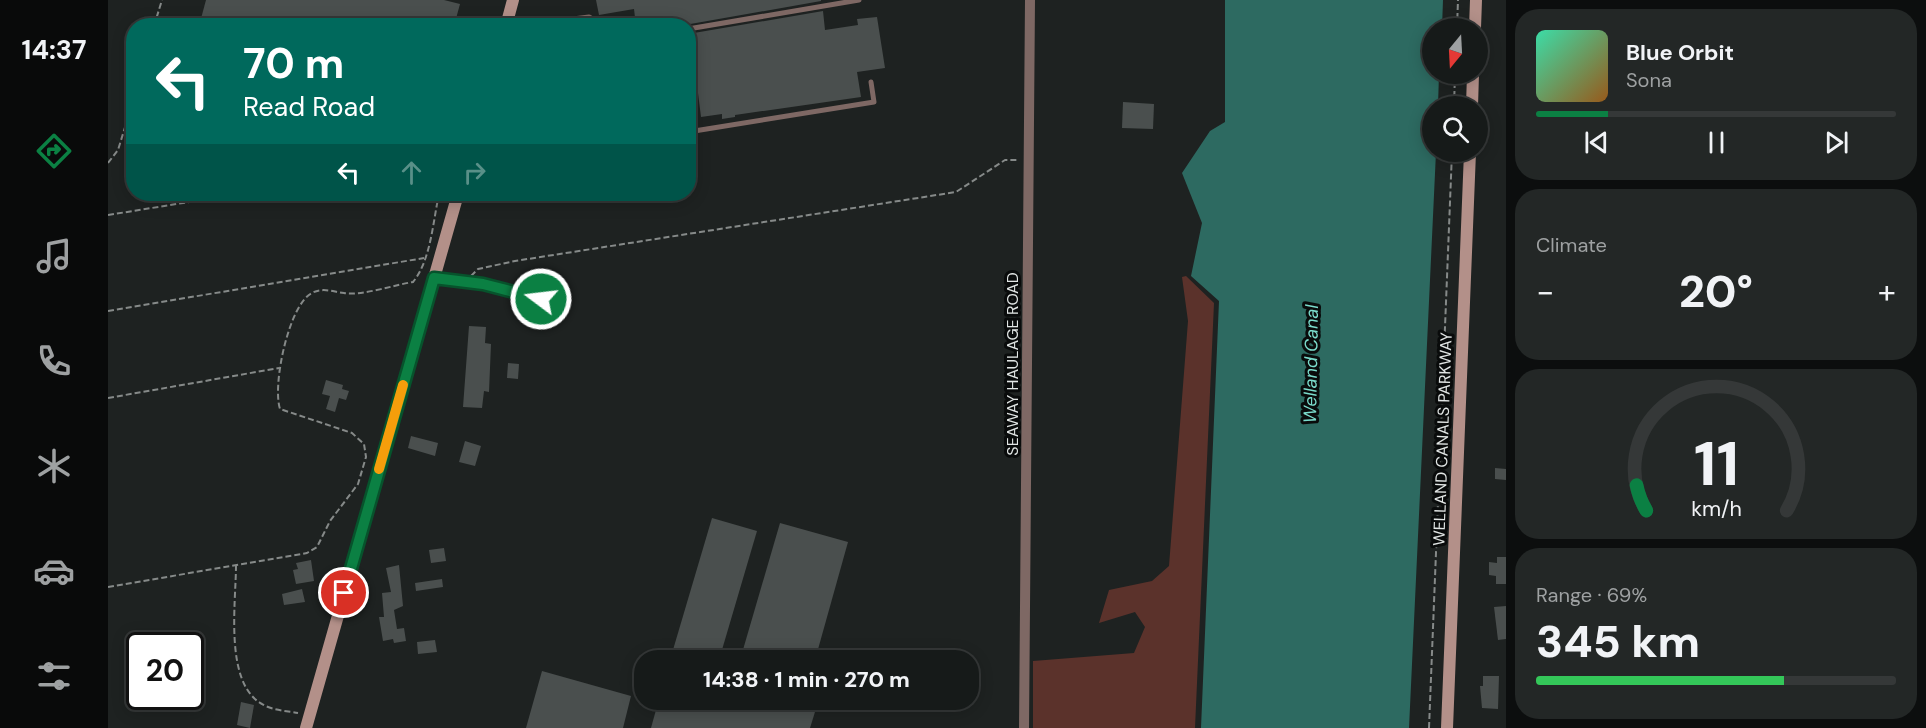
<!DOCTYPE html>
<meta charset="utf-8">
<style>
:root{--surface:#161a19;--page:#232726;--text:#f1f3f6;--muted:#9ea1a2;--line:#353838;--accent:#0b8043}
body{margin:0;font-family:"DM Sans",sans-serif;background:var(--page);color:var(--text);height:100vh;display:flex;flex-direction:column;font-size:22px;white-space:nowrap}
*{box-sizing:border-box;margin:0}
p{font-size:20px;color:var(--muted)}
.icon{flex:none;width:33px;height:33px;fill:none;stroke:currentColor;stroke-width:2;stroke-linecap:round;stroke-linejoin:round}
.map{position:relative;flex:1;overflow:hidden}
.drawer{display:flex;flex-direction:column;gap:9px;padding:9px;background:#0c0e0e;width:420px}
.drawer>*{flex:none}
.banner{position:absolute;left:18px;top:18px;width:570px;height:183px;border-radius:24px;box-shadow:0 3px 15px #0003,0 0 0 2px var(--line);background:#00695c;color:#fff;overflow:hidden}
.needle{width:39px;rotate:198deg}
.fabs{position:absolute;left:1314px;top:18px;display:grid;gap:12px}
.fabs a{display:grid;place-items:center;width:66px;height:66px;border-radius:50%;background:var(--surface);box-shadow:0 3px 15px #0003,0 0 0 2px var(--line);font-size:30px}
.speed{position:absolute;left:18px;top:632px;display:flex;gap:12px;font-size:30px;font-weight:700;text-align:center}
.speed>*{display:grid;place-content:center;width:78px;height:78px;border-radius:50%;background:var(--surface);box-shadow:0 3px 15px #0003,0 0 0 2px var(--line);line-height:1}
.speed .limit{border:3px solid #111;border-radius:9px;background:#fff;color:#111}
.pin{position:absolute;display:grid;place-items:center;width:51px;height:51px;color:#fff;margin:-26px;border:3px solid #fff;border-radius:50%;box-shadow:0 2px 6px #0007}
.me{position:absolute;width:66px;margin:-33px;rotate:285deg;stroke-linejoin:round;filter:drop-shadow(0 0 4px #0008)}
.turn{display:flex;align-items:center;gap:21px;height:126px;padding:0 18px;font-size:27px}
.turn .icon{width:78px;height:78px;stroke-width:2.5}
.turn b{display:block;font-size:42px;line-height:51px}
.lanes{display:flex;align-items:center;height:57px;padding:0 18px;background:#0003;justify-content:center;gap:30px;direction:ltr}
.lanes .off{opacity:.35}
.big{font-size:45px;font-weight:800;line-height:1.1}
.drawer .tile{flex:1;display:flex;flex-direction:column;justify-content:center;gap:9px;min-width:0;padding:0 21px;border-radius:24px;background:var(--page)}
.drawer .dial{align-items:center;gap:0}
.dial svg{height:156px;overflow:visible;fill:none;stroke:var(--line);stroke-width:7;stroke-linecap:round;text-anchor:middle}
.dial text{fill:var(--text);stroke:none}
.song{display:flex;align-items:center;gap:18px}
.cover{width:72px;height:72px;border-radius:9px;background:linear-gradient(135deg,hsl(160 70% 55%),hsl(30 70% 35%))}
.played{height:6px;border-radius:3px;background:linear-gradient(90deg,var(--accent) 20%,var(--line) 20%)}
.keys{display:flex;justify-content:space-around;direction:ltr}
.heat{display:flex;justify-content:space-between;align-items:center;font-size:33px;direction:ltr}
.charge{height:9px;border-radius:4px;background:linear-gradient(90deg,#34c759 69%,var(--line) 0)}
.trip{position:absolute;left:526px;top:650px;width:345px;height:60px;border-radius:24px;background:var(--surface);box-shadow:0 3px 15px #0003,0 0 0 2px var(--line);font-weight:800;line-height:60px;text-align:center}
main{display:flex;flex:1;min-height:0}
.dock{display:flex;flex-direction:column;width:108px;justify-content:space-around;align-items:center;background:#090a0a;color:var(--muted)}
.dock .icon{width:42px;height:42px}
.dock .active{color:var(--accent)}
.dock b{font-size:27px;color:var(--text)}
.map>svg:first-child{display:block}
.green{fill:#5b322b}
.water{fill:#2d6a61}
.building{fill:#4a4f4e}
.lines{fill:none;stroke-linecap:round;stroke-linejoin:round}
.path{stroke:#868a89;stroke-width:2;stroke-dasharray:6 3;stroke-linecap:butt}
.lane{stroke:#7e6864;stroke-width:5}
.street{stroke:#7e6864;stroke-width:10}
.secondary{stroke:#b39089;stroke-width:12}
.route-casing{stroke:#07532c;stroke-width:15}
.route{stroke:#0b8043;stroke-width:10}
.slow{stroke:#f59e0b;stroke-width:10}
.labels{text-anchor:middle;stroke-width:6;stroke-linejoin:round;paint-order:stroke}
.street-label{font-size:16px;fill:#e2e6e5;stroke:#090b0b}
.water-label{font-size:18px;font-style:italic;fill:#7bdccc;stroke:#090b0b}
</style>
<main>
<nav class="dock">
<b>14:37</b>
<svg class="icon active" aria-label="directions" viewBox="0 0 24 24"><path d="M12 3l9 9-9 9-9-9zM9 14v-3h6M13 9l2 2-2 2"/></svg>
<svg class="icon" aria-label="music" viewBox="0 0 24 24"><path d="M9 18V5l10-2v13"/><circle cx="6" cy="18" r="3"/><circle cx="16" cy="16" r="3"/></svg>
<svg class="icon" aria-label="phone" viewBox="0 0 24 24"><path d="M5 4h4l2 5-3 2q2 4 5 5l2-3 5 2v4C11 20 4 13 5 4z"/></svg>
<svg class="icon" aria-label="climate" viewBox="0 0 24 24"><path d="M12 3v18M4 7l16 10M4 17L20 7"/></svg>
<svg class="icon" aria-label="car" viewBox="0 0 24 24"><path d="M5 17H2v-5l4-1 3-4h7l3 4 3 1v5h-3M9 17h6M6 11h13"/><circle cx="7" cy="17" r="2"/><circle cx="17" cy="17" r="2"/></svg>
<svg class="icon" aria-label="filters" viewBox="0 0 24 24"><path d="M4 7h16M4 17h16"/><circle cx="9" cy="7" r="2"/><circle cx="15" cy="17" r="2"/></svg>
</nav>
<div class="map">
<svg width="1398" height="728" viewBox="0 0 1398 728">
<rect width="100%" height="100%" fill="#1e2221"/>
<polygon class="green" points="1078,276 1106,303 1087,728 925,728 925,661 1026,653 1037,627 1027,612 991,623 1001,590 1044,581 1061,566 1080,321 1074,277"/>
<polygon class="water" points="1117,0 1335,0 1334,28 1324,28 1324,74 1331,74 1330,106 1324,106 1324,152 1328,152 1301,728 1093,728 1111,301 1083,276 1094,223 1074,173 1102,131 1117,122"/>
<g class="building">
<polygon points="98,0 336,0 352,4 346,26 91,26"/>
<polygon points="488,0 713,0 713,1 571,26 528,26 526,9 491,15"/>
<polygon points="715,11 717,30 750,25 749,19 769,17 777,68 749,72 753,97 627,115 627,117 614,119 614,114 593,117 590,93 580,93 580,34"/>
<polygon points="1015,102 1046,104 1045,129 1014,128"/>
<polygon points="361,326 378,327 377,343 383,344 381,392 376,391 374,408 355,407"/>
<polygon points="400,363 411,364 410,379 399,378"/>
<polygon points="218,380 235,385 234,389 241,391 238,400 231,398 227,412 218,409 222,396 214,394"/>
<polygon points="303,436 330,443 327,456 300,448"/>
<polygon points="357,441 373,446 367,466 351,462"/>
<polygon points="1387,468 1398,469 1398,480 1387,479"/>
<polygon points="604,518 649,531 611,660 562,660"/>
<polygon points="672,523 740,542 707,660 632,660"/>
<polygon points="336,548 338,561 323,563 321,550"/>
<polygon points="1389,557 1398,557 1398,584 1388,584 1388,576 1381,575 1381,562 1389,563"/>
<polygon points="203,560 206,581 188,584 185,570 190,569 188,563"/>
<polygon points="291,565 295,606 286,610 289,629 296,628 298,641 286,643 285,639 275,641 271,617 276,617 274,593 283,592 278,568"/>
<polygon points="334,579 335,587 308,591 307,583"/>
<polygon points="194,589 197,602 176,605 174,594"/>
<polygon points="1398,606 1398,639 1390,640 1386,607"/>
<polygon points="327,640 329,652 310,654 309,642"/>
<polygon points="434,671 523,696 515,728 418,728"/>
<polygon points="1375,676 1391,676 1390,709 1374,708 1372,686 1375,686"/>
<polygon points="551,699 711,699 702,728 543,728"/>
<polygon points="133,702 146,705 142,728 129,725"/>
</g>
<g class="lines">
<g class="path">
<polyline points="46,26 54,0"/>
<polyline points="1349,28 1350,0"/>
<polyline points="1346,106 1347,74"/>
<polyline points="0,163 10,150 26,98"/>
<polyline points="0,215 131,194"/>
<polyline points="363,276 370,269 407,261 848,192 897,160 911,160"/>
<polyline points="0,311 316,258"/>
<polyline points="0,398 171,368"/>
<path d="M 128,565 C 128,603 116,683 154,704 C 163,710 179,711 190,713"/>
<path d="M 0,587 L 199,553 L 209,547 L 222,521 L 250,484 L 258,457 L 256,444 L 244,433 L 172,409 C 164,385 181,304 204,293 C 215,287 225,292 236,293 C 254,296 286,285 305,282 C 323,260 325,221 331,194"/>
<polyline points="1321,728 1344,152"/>
</g>
<g class="lane">
<polyline points="409,26 481,17 496,26"/>
<polyline points="580,29 751,0"/>
<polyline points="580,132 766,102 763,82"/>
<polyline points="327,278 375,284 433,299"/>
</g>
<polyline class="street" points="916,728 922,0"/>
<g class="secondary">
<polyline points="398,26 405,0"/>
<polyline points="1367,28 1368,0"/>
<polyline points="1364,106 1365,74"/>
<polyline points="198,728 350,194"/>
<polyline points="1339,728 1362,152"/>
</g>
</g>
<g class="lines">
<g class="route-casing">
<polyline id="route" points="236,593 326,278 375,284 433,299"/>
</g>
<use href="#route" class="route"/>
<polyline class="slow" points="271,469 295,385"/>
</g>
<g class="labels">
<g class="street-label">
<text transform="translate(904 364) rotate(-90)" y="6">SEAWAY HAULAGE ROAD</text>
<text transform="translate(1334 439) rotate(-88)" y="6">WELLAND CANALS PARKWAY</text>
</g>
<g class="water-label">
<text transform="translate(1203 364) rotate(-89)" y="6">Welland Canal</text>
</g>
</g>
</svg>
<div class="fabs">
<a><svg class="needle" viewBox="-14 -14 28 28"><path d="M0-13l5 13h-10z" fill="#e53935"/><path d="M0 13l5-13h-10z" fill="#9ea1a2"/></svg></a>
<a><svg class="icon" aria-label="search" viewBox="0 0 24 24"><circle cx="10" cy="10" r="6"/><path d="M15 15l6 6"/></svg></a>
</div>
<div class="speed"><div class="limit">20</div></div>
<div class="pin" style="left:236px;top:593px;background:#d93025"><svg class="icon" aria-label="arrive" viewBox="0 0 24 24"><path d="M6 21V4h12l-3 4 3 4H6"/></svg></div>
<svg class="me" style="left:433px;top:299px" viewBox="-20 -20 40 40"><circle r="17" fill="#0b8043" stroke="#fff" stroke-width="3"/><path d="M0-11L8 9 0 5-8 9z" fill="#fff"/></svg>
<div class="trip">14:38 · 1 min · 270 m</div>
<div class="banner">
<div class="turn"><svg class="icon" aria-label="left" viewBox="0 0 24 24"><path d="M17 20v-9H6M10 6l-5 5 5 5"/></svg><div><b>70 m</b>Read Road</div></div>
<div class="lanes"><svg class="icon" aria-label="left" viewBox="0 0 24 24"><path d="M17 20v-9H6M10 6l-5 5 5 5"/></svg><svg class="icon off" aria-label="ahead" viewBox="0 0 24 24"><path d="M12 20V5M6 11l6-6 6 6"/></svg><svg class="icon off" aria-label="right" viewBox="0 0 24 24"><path d="M7 20v-9h11M14 6l5 5-5 5"/></svg></div>
</div>
</div>
<section class="drawer">
<div class="tile">
<div class="song"><i class="cover"></i><div><b>Blue Orbit</b><p>Sona</p></div></div>
<div class="played"></div>
<div class="keys"><svg class="icon" aria-label="previous" viewBox="0 0 24 24"><path d="M18 5L8 12l10 7zM5 5v14"/></svg><svg class="icon" aria-label="pause" viewBox="0 0 24 24"><path d="M8 5v14M16 5v14"/></svg><svg class="icon" aria-label="next" viewBox="0 0 24 24"><path d="M6 5l10 7-10 7zM19 5v14"/></svg></div>
</div>
<div class="tile"><p>Climate</p>
<div class="heat"><a>−</a><b class="big">20°</b><a>+</a></div>
</div>
<div class="tile dial"><svg viewBox="0 0 100 80">
<path d="M14 69A42 42 0 1 1 86 69"/>
<path d="M14 69A42 42 0 0 1 9 56" stroke="#0b8043"/>
<text x="50" y="56" font-size="32" font-weight="700">11</text>
<text x="50" y="72" font-size="11">km/h</text>
</svg></div>
<div class="tile"><p>Range · 69%</p><b class="big">345 km</b><div class="charge"></div></div>
</section>
</main>
